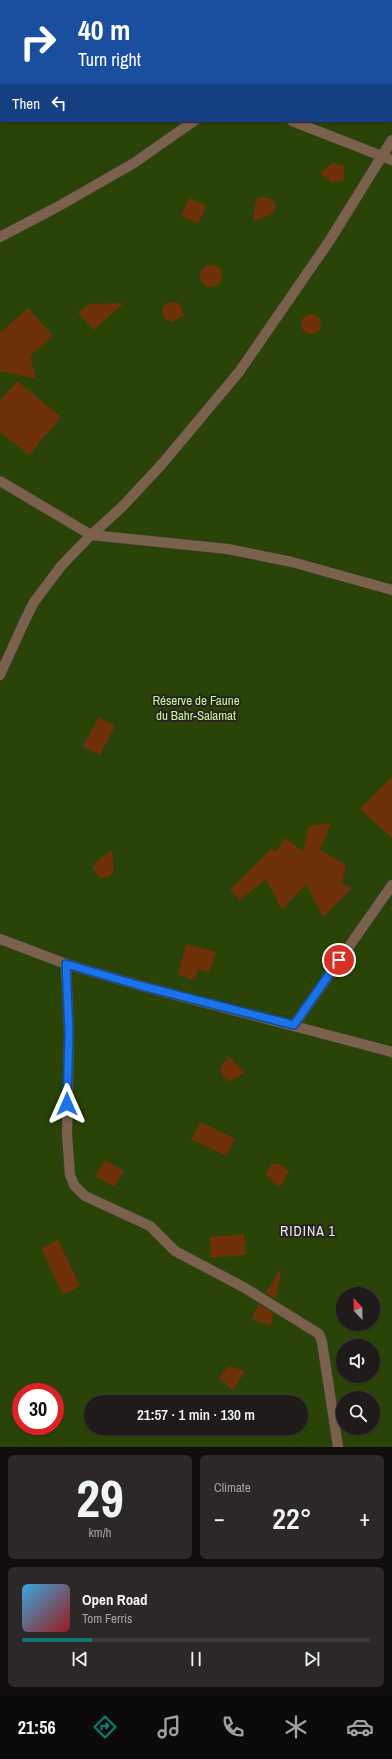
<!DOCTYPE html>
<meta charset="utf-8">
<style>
:root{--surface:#1e1b1a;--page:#2b2827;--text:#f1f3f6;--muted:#a1a1a2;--line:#3c3939;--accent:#0f766e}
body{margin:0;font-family:"Archivo Narrow",sans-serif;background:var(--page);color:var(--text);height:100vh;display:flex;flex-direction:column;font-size:15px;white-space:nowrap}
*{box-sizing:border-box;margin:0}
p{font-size:13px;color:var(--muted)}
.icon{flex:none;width:22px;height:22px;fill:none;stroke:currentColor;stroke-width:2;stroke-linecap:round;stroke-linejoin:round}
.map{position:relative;height:1447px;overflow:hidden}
.drawer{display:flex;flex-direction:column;gap:8px;padding:8px;background:#100f0e;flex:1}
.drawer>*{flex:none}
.banner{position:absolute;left:0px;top:0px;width:392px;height:122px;box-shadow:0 1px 3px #0004,0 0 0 1px var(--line);background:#1a4fa0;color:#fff;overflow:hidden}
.needle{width:26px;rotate:338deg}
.fabs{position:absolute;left:336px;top:1287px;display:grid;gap:8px}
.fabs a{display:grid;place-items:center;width:44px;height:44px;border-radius:50%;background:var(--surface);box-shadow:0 1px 3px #0004,0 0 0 1px var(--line);font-size:20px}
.speed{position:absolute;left:12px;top:1383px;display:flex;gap:8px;font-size:20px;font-weight:700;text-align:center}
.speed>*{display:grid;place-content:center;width:52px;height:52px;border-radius:50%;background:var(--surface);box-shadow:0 1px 3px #0004,0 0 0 1px var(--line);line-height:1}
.speed .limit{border:6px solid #d22;background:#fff;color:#111}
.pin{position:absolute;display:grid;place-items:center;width:34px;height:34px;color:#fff;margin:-17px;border:2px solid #fff;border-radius:50%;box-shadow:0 1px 4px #0007}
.me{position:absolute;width:44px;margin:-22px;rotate:0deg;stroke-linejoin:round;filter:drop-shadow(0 0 3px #0008)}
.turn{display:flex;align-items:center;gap:14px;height:84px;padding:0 12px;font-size:18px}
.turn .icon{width:52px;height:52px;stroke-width:2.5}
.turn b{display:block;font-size:28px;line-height:34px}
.then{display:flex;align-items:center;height:38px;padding:0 12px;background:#0003;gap:8px;font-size:15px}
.big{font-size:30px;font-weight:600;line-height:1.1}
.drawer .tile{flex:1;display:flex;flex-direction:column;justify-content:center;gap:6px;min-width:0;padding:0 14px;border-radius:6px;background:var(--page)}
.drawer .dial{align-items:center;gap:0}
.dial b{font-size:52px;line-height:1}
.song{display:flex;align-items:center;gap:12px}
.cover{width:48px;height:48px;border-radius:6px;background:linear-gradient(135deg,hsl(200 70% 55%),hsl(0 70% 35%))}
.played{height:4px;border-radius:2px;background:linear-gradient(90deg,var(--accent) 20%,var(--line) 20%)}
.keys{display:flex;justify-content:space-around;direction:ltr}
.heat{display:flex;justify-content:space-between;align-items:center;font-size:22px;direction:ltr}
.drawer .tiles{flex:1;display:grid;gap:8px;grid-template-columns:1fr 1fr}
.tile:last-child{grid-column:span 2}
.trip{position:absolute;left:84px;top:1395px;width:224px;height:40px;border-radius:20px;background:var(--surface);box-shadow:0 1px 3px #0004,0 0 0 1px var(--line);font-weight:600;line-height:40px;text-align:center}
.dock{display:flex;height:64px;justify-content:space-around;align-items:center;background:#0c0b0a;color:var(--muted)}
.dock .icon{width:28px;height:28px}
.dock .active{color:var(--accent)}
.dock b{font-size:18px;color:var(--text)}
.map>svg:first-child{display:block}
.green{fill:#2a4408;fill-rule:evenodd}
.building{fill:#6e310a}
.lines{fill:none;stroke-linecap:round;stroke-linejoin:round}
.minor-casing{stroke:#44403e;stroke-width:11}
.minor{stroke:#79614c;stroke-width:10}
.route-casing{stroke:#114b97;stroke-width:10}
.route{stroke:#1a73e8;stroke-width:7}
.labels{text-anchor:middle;stroke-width:4;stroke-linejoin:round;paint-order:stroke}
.park-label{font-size:13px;fill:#c5f599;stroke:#282422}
.neighbourhood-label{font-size:14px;letter-spacing:1px;fill:#edeae9;stroke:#282422}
</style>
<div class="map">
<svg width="392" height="1447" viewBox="0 0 392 1447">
<rect width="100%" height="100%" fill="#282422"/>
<path class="green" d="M 0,0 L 392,0 L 392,1447 L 0,1447 ZM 1,1 L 391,1 L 391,121 L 1,121 ZM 343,1294 L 373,1294 L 373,1324 L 343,1324 ZM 343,1346 L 373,1346 L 373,1376 L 343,1376 ZM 21,1392 L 55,1392 L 55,1426 L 21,1426 ZM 343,1398 L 373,1398 L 373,1428 L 343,1428 ZM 91,1402 L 301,1402 L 301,1428 L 91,1428 Z"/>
<g class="building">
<polygon points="332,163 344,166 344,180 332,183 320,173"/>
<polygon points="260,197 268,198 271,199 275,203 275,208 273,214 253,221 255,204"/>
<polygon points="190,198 206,206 198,224 181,215"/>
<circle cx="211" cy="276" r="11"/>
<polygon points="168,302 179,303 184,315 172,322 165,319 163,315 163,307"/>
<polygon points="124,303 94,330 78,313 90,304"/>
<polygon points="28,308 53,336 30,356 36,379 0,371 0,333"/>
<circle cx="311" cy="324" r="10"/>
<polygon points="17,381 61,417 29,455 0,432 0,401"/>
<polygon points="99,717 115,726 100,755 83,746"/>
<polygon points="392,777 392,838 360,809"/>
<polygon points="331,823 320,850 346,865 342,884 352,888 323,917 306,884 282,910 266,879 240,900 230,890 271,849 276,851 285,838 303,851 309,826"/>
<polygon points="112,850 114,871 109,877 99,878 93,867 97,861"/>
<polygon points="186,944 216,952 210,972 198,969 195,980 178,975"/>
<polygon points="228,1056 245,1072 229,1082 222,1075 220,1069"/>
<polygon points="201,1122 235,1139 226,1156 191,1139"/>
<polygon points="105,1160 124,1171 114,1187 95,1176"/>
<polygon points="273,1163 282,1165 289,1172 279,1188 265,1174"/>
<polygon points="244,1234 246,1255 211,1258 210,1237"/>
<polygon points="58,1240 80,1286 63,1295 41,1248"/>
<polygon points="279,1271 281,1272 276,1299 266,1293"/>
<polygon points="259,1304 273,1313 271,1326 251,1319"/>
<polygon points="228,1367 232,1367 245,1371 233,1391 219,1377"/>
</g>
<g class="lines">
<g class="minor-casing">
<g id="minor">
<polyline points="23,0 25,1"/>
<polyline points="61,1 62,0"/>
<polyline points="0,105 1,103"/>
<polyline points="292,121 392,160"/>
<polyline points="0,237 59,206 134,163 194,121"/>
<polyline points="0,481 91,535 228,549 292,562 392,590"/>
<polyline points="0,675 25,620 34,602 62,565 91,535 122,507 162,464 239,372 330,240 392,140"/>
<polyline points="0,939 66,964 138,985 392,1052"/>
<polyline points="66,964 69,1033 67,1134 70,1175 74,1185 85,1196 150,1226 175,1251 245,1288 319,1334 322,1342 338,1447"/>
<polyline points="294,1025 392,885"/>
</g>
</g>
<use href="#minor" class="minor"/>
</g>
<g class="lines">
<g class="route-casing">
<polyline id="route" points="67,1104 69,1033 66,964 138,985 294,1025 339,960"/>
</g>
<use href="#route" class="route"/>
</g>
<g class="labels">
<g class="park-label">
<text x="196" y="705">Réserve de Faune<tspan x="196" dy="15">du Bahr-Salamat</tspan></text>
</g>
<g class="neighbourhood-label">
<text x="308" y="1236">RIDINA 1</text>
</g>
</g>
</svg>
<div class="fabs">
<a><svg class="needle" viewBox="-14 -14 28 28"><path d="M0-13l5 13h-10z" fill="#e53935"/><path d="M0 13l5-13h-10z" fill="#a1a1a2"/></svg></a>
<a><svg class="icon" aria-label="sound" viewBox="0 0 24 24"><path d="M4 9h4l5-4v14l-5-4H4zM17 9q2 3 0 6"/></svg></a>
<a><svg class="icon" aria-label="search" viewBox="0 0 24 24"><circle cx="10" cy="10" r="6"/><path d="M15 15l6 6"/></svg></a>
</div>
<div class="speed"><div class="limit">30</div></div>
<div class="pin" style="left:339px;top:960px;background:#d93025"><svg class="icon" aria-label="arrive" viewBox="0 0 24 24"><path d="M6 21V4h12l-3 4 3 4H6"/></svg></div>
<svg class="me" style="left:67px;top:1104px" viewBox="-20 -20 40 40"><path d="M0-17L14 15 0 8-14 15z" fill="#1a73e8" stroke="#fff" stroke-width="4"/></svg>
<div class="trip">21:57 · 1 min · 130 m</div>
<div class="banner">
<div class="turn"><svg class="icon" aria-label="right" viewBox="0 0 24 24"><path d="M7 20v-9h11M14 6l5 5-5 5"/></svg><div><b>40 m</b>Turn right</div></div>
<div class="then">Then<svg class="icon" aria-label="left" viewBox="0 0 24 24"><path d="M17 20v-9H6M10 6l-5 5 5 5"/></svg></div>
</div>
</div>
<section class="drawer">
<div class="tiles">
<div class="tile dial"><b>29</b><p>km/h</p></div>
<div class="tile"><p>Climate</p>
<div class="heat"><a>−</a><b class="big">22°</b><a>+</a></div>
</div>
<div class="tile">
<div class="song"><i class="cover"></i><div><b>Open Road</b><p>Tom Ferris</p></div></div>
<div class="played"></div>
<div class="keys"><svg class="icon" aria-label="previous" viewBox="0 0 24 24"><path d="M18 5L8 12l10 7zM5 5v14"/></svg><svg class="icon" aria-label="pause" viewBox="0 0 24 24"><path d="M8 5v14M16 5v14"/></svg><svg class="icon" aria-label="next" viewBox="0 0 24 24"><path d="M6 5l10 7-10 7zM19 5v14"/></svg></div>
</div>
</div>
</section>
<nav class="dock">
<b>21:56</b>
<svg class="icon active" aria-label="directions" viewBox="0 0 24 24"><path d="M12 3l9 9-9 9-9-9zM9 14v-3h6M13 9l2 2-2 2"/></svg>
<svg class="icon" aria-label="music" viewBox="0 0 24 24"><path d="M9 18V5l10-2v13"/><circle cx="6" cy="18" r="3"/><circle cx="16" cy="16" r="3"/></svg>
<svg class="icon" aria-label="phone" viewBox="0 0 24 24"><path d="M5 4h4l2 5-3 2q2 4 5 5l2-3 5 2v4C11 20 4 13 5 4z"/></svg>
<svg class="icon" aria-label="climate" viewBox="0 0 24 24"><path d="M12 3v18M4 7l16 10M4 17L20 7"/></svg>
<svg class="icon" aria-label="car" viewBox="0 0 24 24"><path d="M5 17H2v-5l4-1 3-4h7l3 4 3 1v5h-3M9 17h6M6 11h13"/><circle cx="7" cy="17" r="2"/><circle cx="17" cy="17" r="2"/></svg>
</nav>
